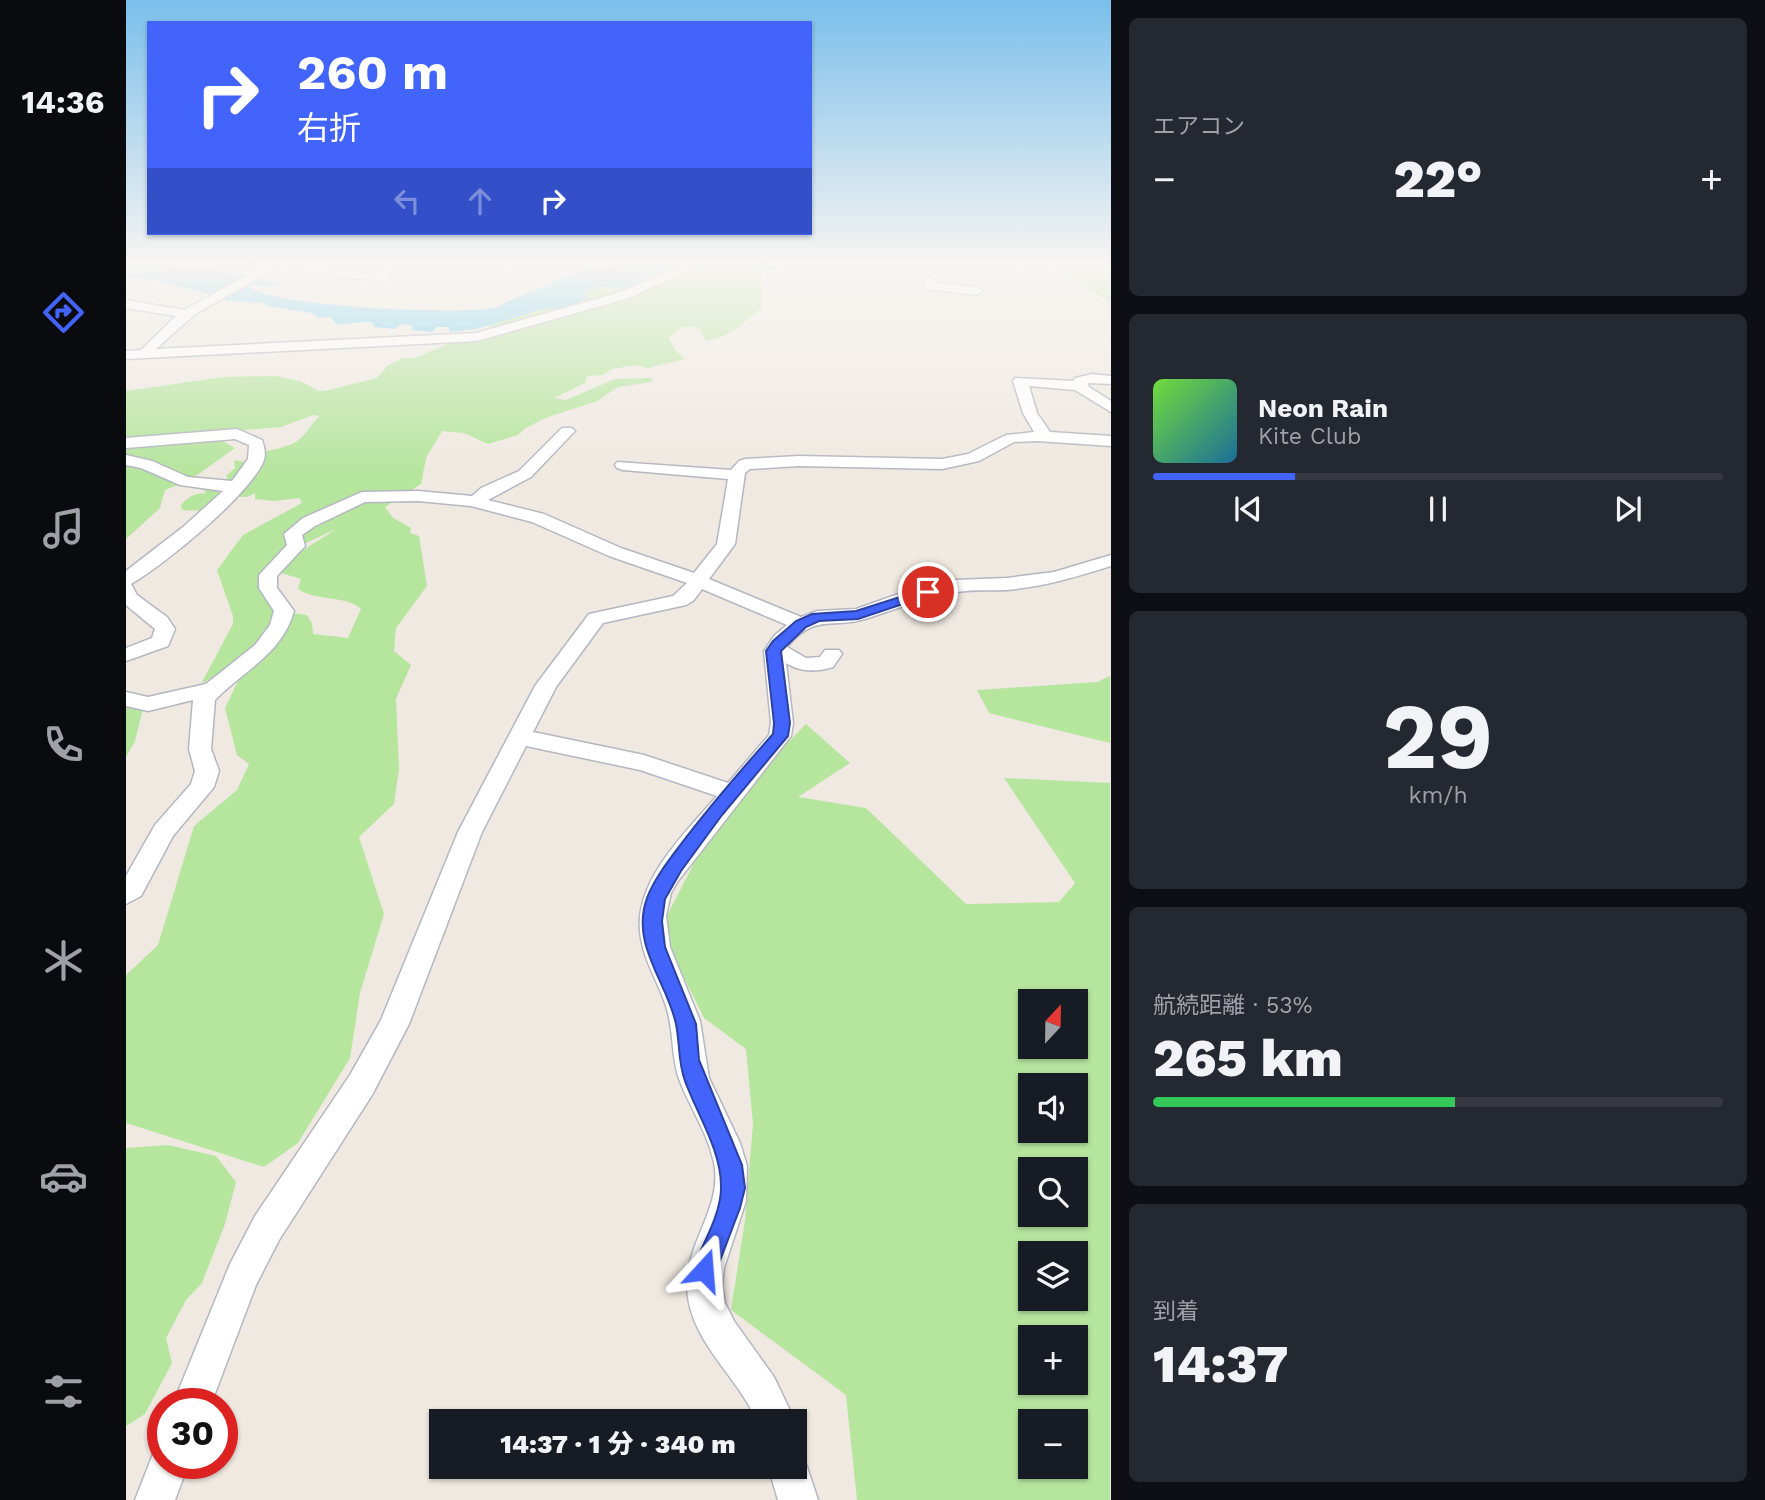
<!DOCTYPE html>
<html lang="ja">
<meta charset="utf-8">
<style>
:root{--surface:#171b24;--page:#242831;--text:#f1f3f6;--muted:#9ea1a6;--line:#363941;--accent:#4264fb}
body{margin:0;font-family:"Work Sans","Noto Sans JP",sans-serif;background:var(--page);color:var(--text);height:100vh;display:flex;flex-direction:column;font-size:26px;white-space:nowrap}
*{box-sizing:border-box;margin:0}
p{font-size:23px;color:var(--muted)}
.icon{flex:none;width:38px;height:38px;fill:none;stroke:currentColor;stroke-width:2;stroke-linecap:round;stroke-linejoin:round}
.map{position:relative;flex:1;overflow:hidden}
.sheet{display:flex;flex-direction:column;gap:18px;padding:18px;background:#0d0f14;width:654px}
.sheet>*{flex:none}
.top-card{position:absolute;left:21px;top:21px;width:665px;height:214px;border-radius:0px;box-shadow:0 2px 5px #0004;background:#4264fb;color:#fff;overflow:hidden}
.needle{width:46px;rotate:22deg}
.tools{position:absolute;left:892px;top:989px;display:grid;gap:14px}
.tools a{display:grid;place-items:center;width:70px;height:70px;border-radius:0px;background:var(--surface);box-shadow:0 2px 5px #0004;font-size:35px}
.speed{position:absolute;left:21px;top:1388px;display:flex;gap:14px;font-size:35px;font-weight:700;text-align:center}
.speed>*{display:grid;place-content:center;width:91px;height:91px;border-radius:50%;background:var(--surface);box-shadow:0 2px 5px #0004;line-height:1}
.speed .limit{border:10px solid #d22;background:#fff;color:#111}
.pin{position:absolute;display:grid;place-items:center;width:60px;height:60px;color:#fff;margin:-30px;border:4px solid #fff;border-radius:50%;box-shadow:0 2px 7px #0007}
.me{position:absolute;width:77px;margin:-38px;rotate:19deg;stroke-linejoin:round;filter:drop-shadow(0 0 5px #0008)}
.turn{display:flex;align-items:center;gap:24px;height:147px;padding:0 35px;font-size:32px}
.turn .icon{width:91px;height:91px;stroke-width:2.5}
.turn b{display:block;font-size:49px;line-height:60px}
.lanes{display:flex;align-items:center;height:66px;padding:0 35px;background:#0003;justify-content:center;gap:35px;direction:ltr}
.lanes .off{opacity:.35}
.big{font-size:52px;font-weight:800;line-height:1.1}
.sheet .card{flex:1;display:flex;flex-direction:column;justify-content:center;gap:10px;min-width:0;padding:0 24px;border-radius:10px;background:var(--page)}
.sheet .dial{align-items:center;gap:0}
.dial b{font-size:91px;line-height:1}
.song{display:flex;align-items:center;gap:21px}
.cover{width:84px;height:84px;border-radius:10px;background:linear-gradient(135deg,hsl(100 70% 55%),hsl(200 70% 35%))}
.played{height:7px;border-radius:4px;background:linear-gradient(90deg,var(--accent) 25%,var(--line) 25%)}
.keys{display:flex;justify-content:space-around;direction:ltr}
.heat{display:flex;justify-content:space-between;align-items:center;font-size:38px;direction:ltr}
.charge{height:10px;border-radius:5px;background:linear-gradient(90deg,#34c759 53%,var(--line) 0)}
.trip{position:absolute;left:303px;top:1409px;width:378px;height:70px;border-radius:0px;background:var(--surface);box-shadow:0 2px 5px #0004;font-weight:800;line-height:70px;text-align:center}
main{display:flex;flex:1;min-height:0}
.menu{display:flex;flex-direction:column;width:126px;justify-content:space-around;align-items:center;background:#090b0e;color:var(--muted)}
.menu .icon{width:49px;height:49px}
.menu .selected{color:var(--accent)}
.menu b{font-size:32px;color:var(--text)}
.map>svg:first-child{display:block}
.green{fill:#b6e59e;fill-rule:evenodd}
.water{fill:#75cff0}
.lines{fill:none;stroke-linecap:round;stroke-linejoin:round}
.minor-casing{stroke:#b4b7c1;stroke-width:3}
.highway-casing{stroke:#c9c9c9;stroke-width:4}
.minor{fill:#fff;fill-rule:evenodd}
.highway{fill:#ffa35c;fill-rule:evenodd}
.route{fill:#4264fb;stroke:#2b41a3;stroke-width:2}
</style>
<main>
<nav class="menu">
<b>14:36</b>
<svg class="icon selected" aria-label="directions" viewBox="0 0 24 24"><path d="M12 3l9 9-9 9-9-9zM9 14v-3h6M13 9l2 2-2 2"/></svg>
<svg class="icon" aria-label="music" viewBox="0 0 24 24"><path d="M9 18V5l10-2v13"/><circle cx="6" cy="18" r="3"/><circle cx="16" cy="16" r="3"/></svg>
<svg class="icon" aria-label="phone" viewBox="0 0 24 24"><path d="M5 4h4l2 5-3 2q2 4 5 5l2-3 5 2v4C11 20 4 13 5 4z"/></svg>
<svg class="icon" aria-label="climate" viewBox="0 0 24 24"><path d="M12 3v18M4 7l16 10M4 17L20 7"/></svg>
<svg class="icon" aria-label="car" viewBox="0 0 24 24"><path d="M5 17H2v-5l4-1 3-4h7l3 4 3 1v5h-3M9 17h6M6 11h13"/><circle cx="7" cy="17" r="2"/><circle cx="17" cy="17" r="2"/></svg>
<svg class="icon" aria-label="filters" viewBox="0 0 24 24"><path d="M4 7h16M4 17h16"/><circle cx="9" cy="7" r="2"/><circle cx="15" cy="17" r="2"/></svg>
</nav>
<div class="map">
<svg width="985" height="1500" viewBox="0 0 985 1500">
<rect width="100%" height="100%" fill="#efe9e1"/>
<g class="green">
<path d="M 552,263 L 671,263 L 659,264 L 635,276 L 636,307 C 620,320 601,341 579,340 L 573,327 L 556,327 L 543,338 L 549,350 L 559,359 L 521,368 L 510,365 L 486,369 L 477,375 L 461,376 L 459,383 L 428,398 L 440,400 L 489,379 L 527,378 L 525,382 L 492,387 L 471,401 L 419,418 L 398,429 L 392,435 L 362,444 L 338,433 L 316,431 L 300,458 L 295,484 L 259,507 L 267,518 L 285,528 L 284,533 L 293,536 L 301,586 L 270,628 L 268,651 L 285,665 L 270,699 L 273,769 L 268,804 L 233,837 L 258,914 L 234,993 L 224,1058 L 172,1143 L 138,1167 L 0,1123 L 0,975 L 32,945 L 68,826 L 111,790 L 123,764 L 111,755 L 99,708 L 111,683 L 129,664 L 165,613 L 181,615 L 186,624 L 187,634 L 222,638 L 235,609 C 221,595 191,602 172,589 L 175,579 L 155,573 C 169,551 191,543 210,529 L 150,557 C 150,575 153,596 150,613 C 145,636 96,673 75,684 L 107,624 L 107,616 L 91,570 L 117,535 L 176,503 L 173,498 L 148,501 L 129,499 L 129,493 L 121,497 C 108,495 102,503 90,507 C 79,511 68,511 56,510 L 55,505 C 62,497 70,492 80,494 L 78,489 L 93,482 L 104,482 L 100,476 L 109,468 L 108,460 L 119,462 C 133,448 154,452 171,441 C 182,434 184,424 194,416 L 187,415 L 155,427 L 82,433 L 109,448 L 64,480 L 39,490 L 34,508 L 0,539 L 0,391 L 97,377 L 149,376 L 174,381 L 193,391 L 198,391 L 251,378 L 261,366 L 277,358 L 288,358 L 327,342 L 425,312 L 367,327 L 359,325 L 418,309 L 439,308 L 463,298 L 458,292 L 467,288 L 512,285 L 522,275 L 538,275 L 552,268 Z"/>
<polygon points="922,263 984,263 984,302"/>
<polygon points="984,676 984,743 863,713 851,690 971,682"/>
<polygon points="0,701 17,709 9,741 0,757"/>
<path d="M 680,724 L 724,763 L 672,797 L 740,808 L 840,904 L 933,902 L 949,883 L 878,778 L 984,783 L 984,1500 L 731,1500 L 720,1395 L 605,1310 L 619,1220 L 627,1124 L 620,1049 L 578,1018 L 534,929 L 595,811 ZM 905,1001 L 950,1001 L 950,1046 L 905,1046 ZM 905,1085 L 950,1085 L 950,1130 L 905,1130 ZM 905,1169 L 950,1169 L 950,1214 L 905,1214 ZM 905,1253 L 950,1253 L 950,1298 L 905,1298 ZM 905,1337 L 950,1337 L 950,1382 L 905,1382 ZM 905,1421 L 950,1421 L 950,1466 L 905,1466 Z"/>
<polygon points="42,1145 90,1156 110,1182 99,1224 76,1283 60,1300 40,1338 46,1363 19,1414 0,1426 0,1148"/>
</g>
<path class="water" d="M 0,263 C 26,263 139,273 154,286 L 121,285 C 139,307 334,315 368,308 C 375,306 381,301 387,299 C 407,291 427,283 446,274 C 472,263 528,263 557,263 C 543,274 529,271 520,277 C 515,281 514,286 507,287 C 494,290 478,284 462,290 L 458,295 L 463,298 L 439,308 L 418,309 L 350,329 L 324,332 L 322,327 L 311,327 L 306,332 L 285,330 L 287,326 L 276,324 L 268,329 L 248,327 L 246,322 C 234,321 223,325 210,324 L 205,317 L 192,318 L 186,313 L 134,305 L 142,305 L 139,303 L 92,300 L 94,297 L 27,280 L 3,277 L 0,275 Z"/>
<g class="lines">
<g class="minor-casing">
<g id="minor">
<polygon points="146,262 160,262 68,315 30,349 350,333 495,292 564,262 580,262 503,298 351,341 0,359 0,351 15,350 50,316 0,308 0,300 58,310"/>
<polygon points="257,262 268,262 264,278 258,281 206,276 200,273 206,270 253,274"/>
<polygon points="804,276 808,278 809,283 851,287 857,291 851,295 799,289 798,280"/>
<path d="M 966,374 L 985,376 L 985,384 L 962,383 L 963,387 L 985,401 L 985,412 L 949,390 L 903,386 L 911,413 L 924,432 L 985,436 L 985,446 L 911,441 L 888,442 L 853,461 L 816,469 L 673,466 L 624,469 L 619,473 L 609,544 L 583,579 L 675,617 L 691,611 L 730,609 L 781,591 L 830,580 L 881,578 L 928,572 L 985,555 L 985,566 C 950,577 916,587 880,590 C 862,591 844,589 826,593 C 796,598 768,610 739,619 C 706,629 689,613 661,647 L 680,658 L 694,657 L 699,650 L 713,650 L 716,654 L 707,667 C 691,672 674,672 660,663 L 667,723 L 665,736 L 552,881 L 545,893 L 540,916 L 544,947 L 574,1021 L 583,1078 L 614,1143 L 621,1166 L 620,1201 L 598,1268 L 596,1285 L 599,1303 L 608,1321 L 648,1377 L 669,1421 L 668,1423 L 631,1421 C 611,1375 562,1340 561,1286 C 560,1242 597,1207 588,1163 C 582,1133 564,1108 553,1079 C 545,1056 548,1030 540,1006 C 532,981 516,958 514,931 C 509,880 560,832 591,796 L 514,770 L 400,746 L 356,832 L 283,1024 L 246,1095 L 153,1240 L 130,1285 L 85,1404 L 47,1404 L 104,1264 L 129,1216 L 224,1075 L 255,1020 L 332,832 L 409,686 L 463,614 L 547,596 L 561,583 L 483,556 L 406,522 L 345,506 L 292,501 L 239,502 L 189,526 L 176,535 L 179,546 L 151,576 L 151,588 L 168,611 C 156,654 118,670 89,700 L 85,749 L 93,771 L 88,787 L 47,836 L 15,896 L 0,904 L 0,876 L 29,825 L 65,784 L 69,771 L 63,749 L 67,700 L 22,711 L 0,706 L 0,692 L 22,697 L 80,684 L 129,645 L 144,625 L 148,611 L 133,588 L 133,575 L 161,545 L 158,534 L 177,518 L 236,492 L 292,491 L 346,496 L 355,488 L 393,471 L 436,428 L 446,428 L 449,431 L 446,434 L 405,477 L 362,500 L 418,514 L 495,548 L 568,573 L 591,544 L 602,479 L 497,470 L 491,468 L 489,465 L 491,462 L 605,470 L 613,461 L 619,459 L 673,456 L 816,459 L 842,454 L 880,435 L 908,432 L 897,413 L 887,381 L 889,378 L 947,381 L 949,378 ZM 576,589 L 661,625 L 648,636 L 638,651 L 645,723 L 643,735 L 602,783 L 518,755 L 407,732 L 430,687 L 477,623 L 560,605 L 567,601 Z"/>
<path d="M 111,429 L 136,440 C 138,445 140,454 138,460 C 126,493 37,566 5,584 L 11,595 L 41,617 L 49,629 L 42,646 L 0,661 L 0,648 L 26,638 L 29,629 L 0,605 L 0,571 L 57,527 L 97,491 L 54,485 L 15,468 L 0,465 L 0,455 L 26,461 L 62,477 L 106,481 L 122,459 L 123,445 L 109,439 L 0,448 L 0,438 Z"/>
<polygon points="37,1446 37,1463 63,1463 49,1500 9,1500 29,1449"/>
<polygon points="668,1449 676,1452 692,1500 652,1500 642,1466 668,1466"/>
</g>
</g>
<g class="highway-casing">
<polygon id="highway" points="175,262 246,262 238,267 183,267"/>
</g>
<use href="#minor" class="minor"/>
<use href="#highway" class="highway"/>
</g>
<linearGradient id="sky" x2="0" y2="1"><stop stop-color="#7abfeb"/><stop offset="0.56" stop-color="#f8f5f2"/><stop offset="1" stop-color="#f8f5f2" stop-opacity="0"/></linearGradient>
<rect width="985" height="472" fill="url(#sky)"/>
<path class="route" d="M 802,588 L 809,592 L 807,594 L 732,619 L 693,621 L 680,627 L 655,651 L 664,723 L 662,736 L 596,815 L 555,871 L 539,899 L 536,921 L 539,947 L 570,1024 L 573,1060 L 616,1165 L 619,1188 L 614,1208 L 587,1279 L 578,1283 L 570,1279 L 566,1270 C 576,1245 596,1213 595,1186 C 595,1150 571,1114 559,1081 C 552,1062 554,1044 550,1024 C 541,982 504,944 521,898 C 528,879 543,860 555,844 C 584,806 615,770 647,734 L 648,723 L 640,651 L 647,641 L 670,621 L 686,614 L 730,611 Z"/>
</svg>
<div class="tools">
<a><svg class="needle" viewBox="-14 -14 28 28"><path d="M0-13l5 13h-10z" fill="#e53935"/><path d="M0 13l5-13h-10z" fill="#9ea1a6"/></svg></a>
<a><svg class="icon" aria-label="sound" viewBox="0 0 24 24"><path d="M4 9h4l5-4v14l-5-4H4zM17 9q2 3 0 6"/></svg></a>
<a><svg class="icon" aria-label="search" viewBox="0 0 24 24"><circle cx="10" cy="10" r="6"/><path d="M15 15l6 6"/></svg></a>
<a><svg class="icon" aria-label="layers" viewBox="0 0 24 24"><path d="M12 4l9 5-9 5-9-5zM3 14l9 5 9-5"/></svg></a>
<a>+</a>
<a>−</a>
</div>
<div class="speed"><div class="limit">30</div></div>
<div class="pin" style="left:802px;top:592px;background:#d93025"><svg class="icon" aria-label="arrive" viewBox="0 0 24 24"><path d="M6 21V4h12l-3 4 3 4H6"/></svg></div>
<svg class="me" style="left:578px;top:1270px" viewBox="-20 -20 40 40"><path d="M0-17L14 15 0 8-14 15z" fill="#4264fb" stroke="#fff" stroke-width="4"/></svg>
<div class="trip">14:37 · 1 分 · 340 m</div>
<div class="top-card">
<div class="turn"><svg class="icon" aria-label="right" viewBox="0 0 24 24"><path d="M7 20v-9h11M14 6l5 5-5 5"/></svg><div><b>260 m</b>右折</div></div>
<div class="lanes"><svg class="icon off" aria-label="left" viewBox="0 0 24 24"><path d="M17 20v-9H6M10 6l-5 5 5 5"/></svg><svg class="icon off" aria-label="ahead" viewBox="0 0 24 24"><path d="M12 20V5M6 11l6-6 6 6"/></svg><svg class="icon" aria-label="right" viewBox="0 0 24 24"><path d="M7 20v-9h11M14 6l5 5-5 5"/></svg></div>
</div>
</div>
<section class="sheet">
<div class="card"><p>エアコン</p>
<div class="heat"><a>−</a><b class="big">22°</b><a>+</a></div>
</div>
<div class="card">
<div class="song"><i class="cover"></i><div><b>Neon Rain</b><p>Kite Club</p></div></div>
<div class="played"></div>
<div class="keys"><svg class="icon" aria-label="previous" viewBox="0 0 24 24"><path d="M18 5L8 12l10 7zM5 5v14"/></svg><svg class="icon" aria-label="pause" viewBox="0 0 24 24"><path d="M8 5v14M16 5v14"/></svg><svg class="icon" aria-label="next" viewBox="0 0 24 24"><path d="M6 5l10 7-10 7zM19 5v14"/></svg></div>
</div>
<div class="card dial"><b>29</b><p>km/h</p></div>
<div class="card"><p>航続距離 · 53%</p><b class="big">265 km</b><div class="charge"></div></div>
<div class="card"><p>到着</p><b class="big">14:37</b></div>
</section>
</main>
